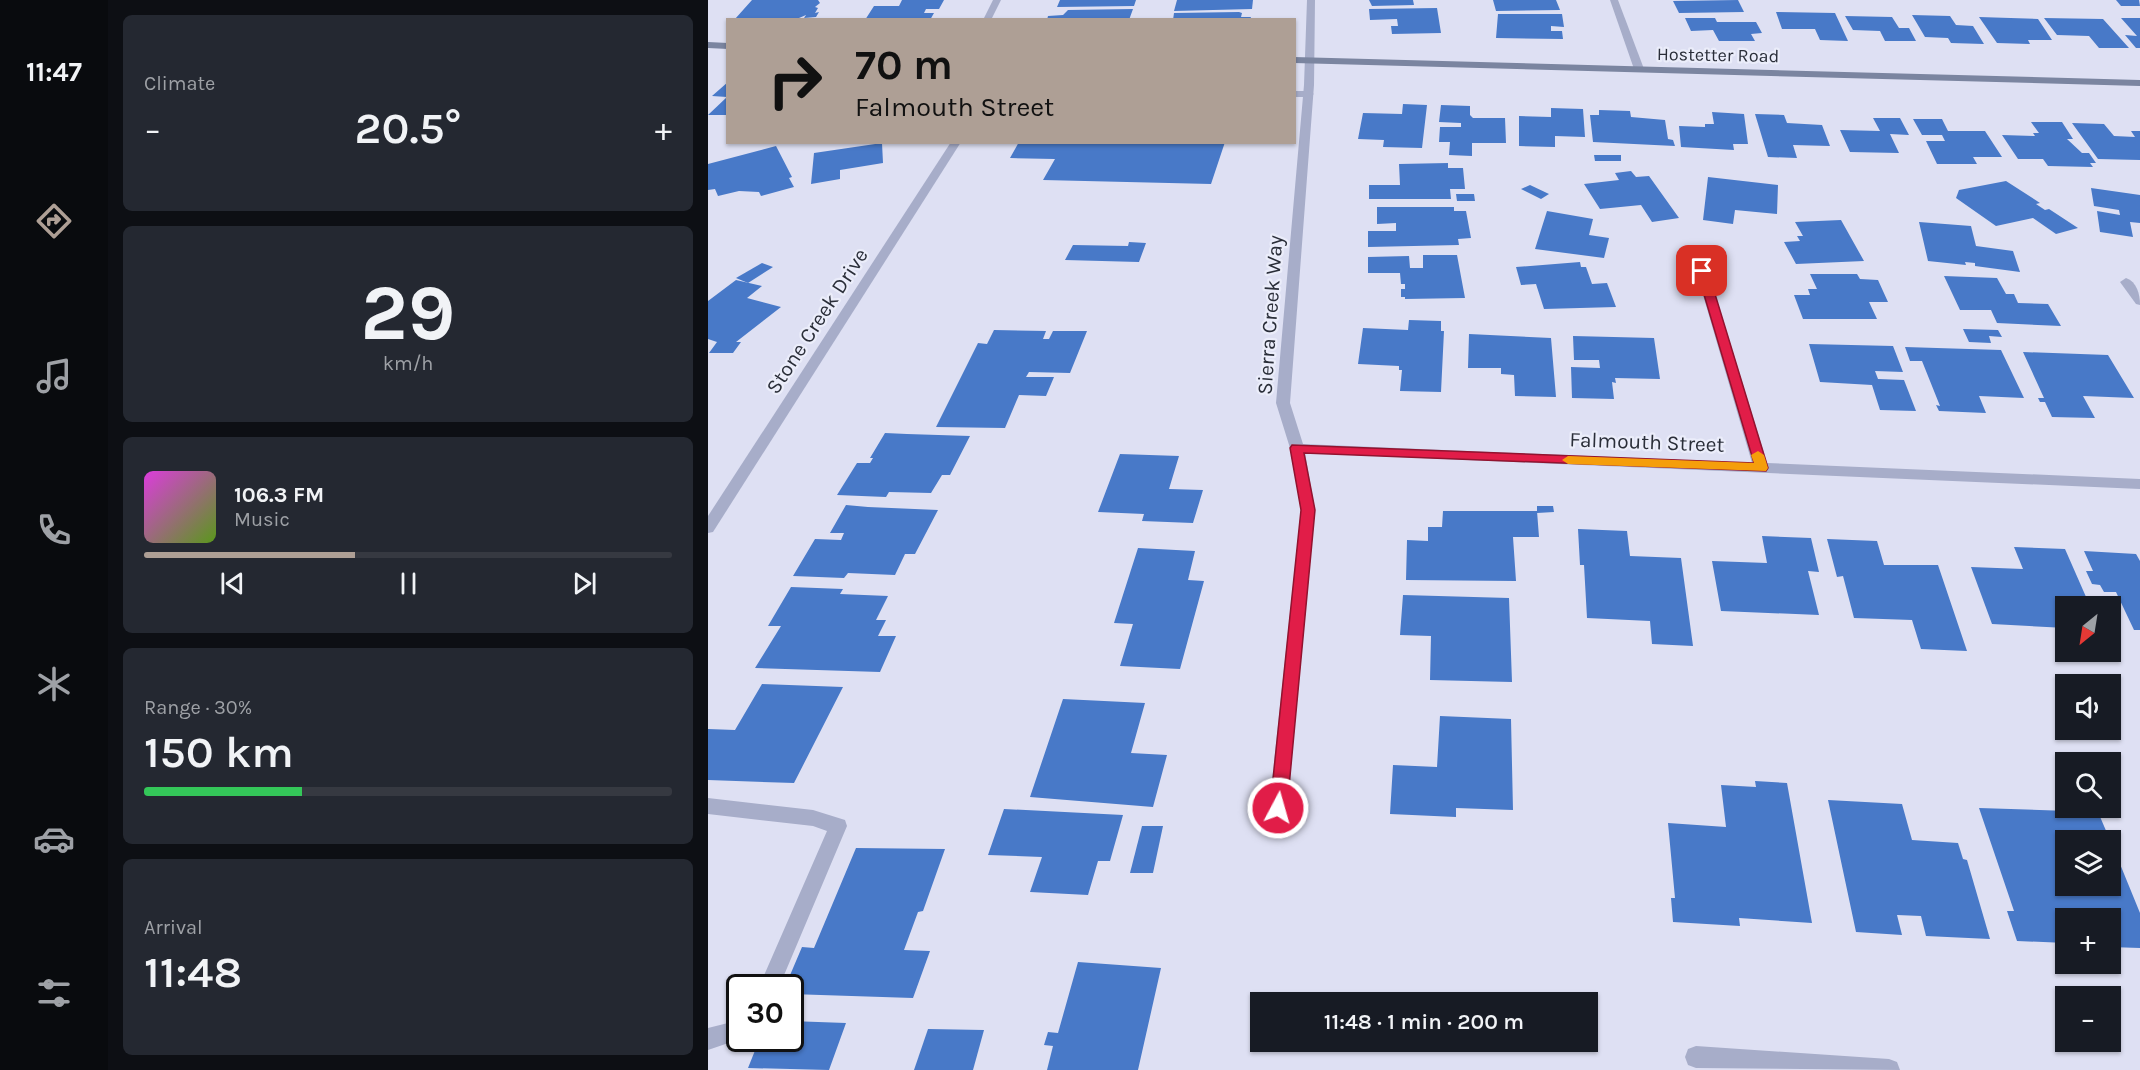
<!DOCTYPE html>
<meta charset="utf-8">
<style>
:root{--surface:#171b24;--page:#242831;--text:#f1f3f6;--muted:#9ea1a6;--line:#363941;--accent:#ae9f95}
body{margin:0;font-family:Karla,sans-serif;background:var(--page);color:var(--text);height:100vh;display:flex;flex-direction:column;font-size:22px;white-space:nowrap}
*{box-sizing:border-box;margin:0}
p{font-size:20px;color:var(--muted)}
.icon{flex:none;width:33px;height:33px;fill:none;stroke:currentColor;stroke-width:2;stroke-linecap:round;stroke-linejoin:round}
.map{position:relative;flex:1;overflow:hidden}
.details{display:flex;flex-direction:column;gap:15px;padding:15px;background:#0d0f14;width:600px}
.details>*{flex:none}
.hud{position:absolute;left:18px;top:18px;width:570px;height:126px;border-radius:0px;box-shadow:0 2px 4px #0004;background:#ae9f95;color:#111;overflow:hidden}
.needle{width:39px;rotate:210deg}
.fabs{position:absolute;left:1347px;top:596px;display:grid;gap:12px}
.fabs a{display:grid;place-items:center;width:66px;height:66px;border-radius:0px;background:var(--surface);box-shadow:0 2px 4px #0004;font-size:30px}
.speed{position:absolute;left:18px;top:974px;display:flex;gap:12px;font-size:30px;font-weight:700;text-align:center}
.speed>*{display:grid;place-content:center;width:78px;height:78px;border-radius:50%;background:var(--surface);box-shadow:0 2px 4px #0004;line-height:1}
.speed .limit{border:3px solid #111;border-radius:9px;background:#fff;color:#111}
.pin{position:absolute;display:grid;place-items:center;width:51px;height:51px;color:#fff;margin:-26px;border-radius:12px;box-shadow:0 3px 9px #0006}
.me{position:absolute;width:66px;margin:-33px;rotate:6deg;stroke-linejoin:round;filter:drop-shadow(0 0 4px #0008)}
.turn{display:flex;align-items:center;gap:21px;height:126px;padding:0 30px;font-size:27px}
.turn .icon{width:78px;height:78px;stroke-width:2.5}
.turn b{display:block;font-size:42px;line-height:51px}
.big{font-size:45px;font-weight:600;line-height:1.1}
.details .widget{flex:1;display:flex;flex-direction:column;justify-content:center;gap:9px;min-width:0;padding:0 21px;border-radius:9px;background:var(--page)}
.details .dial{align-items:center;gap:0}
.dial b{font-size:78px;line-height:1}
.song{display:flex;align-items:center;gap:18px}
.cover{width:72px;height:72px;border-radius:9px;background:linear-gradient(135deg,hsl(300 70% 55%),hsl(90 70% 35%))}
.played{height:6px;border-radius:3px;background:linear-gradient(90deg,var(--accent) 40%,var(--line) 40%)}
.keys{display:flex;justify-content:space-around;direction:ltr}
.heat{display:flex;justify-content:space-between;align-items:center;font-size:33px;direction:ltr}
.charge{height:9px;border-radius:4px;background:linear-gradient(90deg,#34c759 30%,var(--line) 0)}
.trip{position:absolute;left:542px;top:992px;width:348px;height:60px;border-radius:0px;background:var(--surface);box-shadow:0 2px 4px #0004;font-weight:600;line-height:60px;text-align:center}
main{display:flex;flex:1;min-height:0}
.dock{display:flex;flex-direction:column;width:108px;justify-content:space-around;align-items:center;background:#090b0e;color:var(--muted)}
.dock .icon{width:42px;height:42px}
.dock .on{color:var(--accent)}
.dock b{font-size:27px;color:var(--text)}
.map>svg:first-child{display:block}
.building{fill:#4879c8}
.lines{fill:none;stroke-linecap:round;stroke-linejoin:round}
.service{fill:#a7adc9;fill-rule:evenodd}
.minor{fill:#a7adc9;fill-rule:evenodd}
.secondary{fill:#7b85a0;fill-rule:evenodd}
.route{fill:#e11d48;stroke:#92132f;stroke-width:1.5}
.slow{fill:#f59e0b}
.labels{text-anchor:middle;stroke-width:4.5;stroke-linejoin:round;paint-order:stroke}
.far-street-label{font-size:18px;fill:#2a2e39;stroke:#ebedfa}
.street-label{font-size:21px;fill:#2a2e39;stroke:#ebedfa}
</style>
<main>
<nav class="dock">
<b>11:47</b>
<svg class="icon on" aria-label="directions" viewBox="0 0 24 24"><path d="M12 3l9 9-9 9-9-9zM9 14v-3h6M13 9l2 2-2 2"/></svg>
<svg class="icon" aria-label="music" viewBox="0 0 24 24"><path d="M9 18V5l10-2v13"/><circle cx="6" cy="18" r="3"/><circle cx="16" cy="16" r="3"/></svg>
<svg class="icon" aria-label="phone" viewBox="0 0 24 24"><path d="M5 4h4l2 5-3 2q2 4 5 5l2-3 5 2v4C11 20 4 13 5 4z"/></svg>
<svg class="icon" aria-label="climate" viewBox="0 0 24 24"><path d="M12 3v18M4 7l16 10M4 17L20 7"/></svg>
<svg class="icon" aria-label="car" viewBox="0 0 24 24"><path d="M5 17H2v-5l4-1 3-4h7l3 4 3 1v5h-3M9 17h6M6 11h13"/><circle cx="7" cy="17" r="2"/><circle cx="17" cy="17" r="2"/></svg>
<svg class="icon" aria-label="filters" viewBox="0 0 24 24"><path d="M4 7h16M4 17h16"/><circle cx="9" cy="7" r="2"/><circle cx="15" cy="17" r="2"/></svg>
</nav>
<section class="details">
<div class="widget"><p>Climate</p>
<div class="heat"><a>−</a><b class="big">20.5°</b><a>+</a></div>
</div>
<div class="widget dial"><b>29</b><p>km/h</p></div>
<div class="widget">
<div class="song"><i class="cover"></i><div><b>106.3 FM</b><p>Music</p></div></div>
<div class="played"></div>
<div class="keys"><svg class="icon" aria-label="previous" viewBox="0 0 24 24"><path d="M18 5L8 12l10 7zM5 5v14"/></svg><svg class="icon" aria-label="pause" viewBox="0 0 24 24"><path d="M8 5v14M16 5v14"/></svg><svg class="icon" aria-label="next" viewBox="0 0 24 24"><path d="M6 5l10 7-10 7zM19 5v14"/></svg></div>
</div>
<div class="widget"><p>Range · 30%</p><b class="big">150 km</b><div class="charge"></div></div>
<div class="widget"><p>Arrival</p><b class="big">11:48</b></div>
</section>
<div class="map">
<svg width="1432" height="1070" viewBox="0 0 1432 1070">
<rect width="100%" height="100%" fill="#dee0f3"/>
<g class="building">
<polygon points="44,0 110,0 112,3 107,7 110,8 107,13 111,12 108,17 96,18 98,15 91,18 27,19"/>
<polygon points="194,0 236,0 231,9 218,9 216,13 226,13 222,20 157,20 166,6 191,6"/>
<polygon points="352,0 428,0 426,6 349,7"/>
<polygon points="469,0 545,0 544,9 466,11"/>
<polygon points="661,0 705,0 706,5 664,6"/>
<polygon points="785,0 848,0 852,10 788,11"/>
<polygon points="1030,0 1036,12 971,13 965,1"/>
<polygon points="1408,0 1431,0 1432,6 1413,6"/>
<polygon points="729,8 733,33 684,34 683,26 690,26 689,19 662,20 661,9"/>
<polygon points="425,9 421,20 339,20 340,16 355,15 360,10"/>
<polygon points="531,12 534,13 533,17 543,17 542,20 465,20 466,13"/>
<polygon points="1068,12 1127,13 1140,41 1112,40 1107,29 1074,29"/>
<polygon points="790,14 854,14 856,27 843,26 843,31 854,31 855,39 788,38"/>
<polygon points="1204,15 1242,16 1248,25 1265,26 1276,44 1243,43 1240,38 1217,37"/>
<polygon points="1137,16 1184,17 1191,28 1201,28 1208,41 1177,41 1172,31 1145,30"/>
<polygon points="1271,17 1330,19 1344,40 1320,40 1322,44 1289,43"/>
<polygon points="977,18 1007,18 1009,22 1048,22 1054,33 1043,34 1047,41 1011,41 1005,30 983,31"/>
<polygon points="1336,18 1395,19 1421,48 1391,48 1381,36 1349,35"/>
<polygon points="1413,18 1432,18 1432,48 1428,48 1417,35 1429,36"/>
<polygon points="20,82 20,115 0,115 19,97 4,96"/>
<polygon points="695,104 719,105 714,148 675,147 676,140 650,139 655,113 694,114"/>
<polygon points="733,105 762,106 762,115 765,118 797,118 798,143 764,143 764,156 741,155 742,142 731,142 732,127 753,127 753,123 731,122"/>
<polygon points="843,108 875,109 877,137 847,136 847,147 811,146 811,116 843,117"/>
<polygon points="891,110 922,111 923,117 957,120 960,139 965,140 967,146 885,142 882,115 891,115"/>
<polygon points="1004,112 1036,114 1040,144 1025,144 1026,150 973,147 971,126 997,127 997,124 1006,124"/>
<polygon points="1047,114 1076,115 1079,123 1114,125 1122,146 1085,145 1089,158 1060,157"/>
<polygon points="1165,118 1192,118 1201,135 1182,134 1191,153 1142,152 1132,130 1172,131"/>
<polygon points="1205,119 1234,119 1240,131 1277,131 1294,157 1265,157 1269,164 1229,164 1218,141 1237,141 1234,135 1214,135"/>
<polygon points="1323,122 1354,122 1365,139 1359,139 1374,153 1381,153 1388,163 1382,163 1385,167 1340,166 1335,159 1310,159 1294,135 1327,136 1325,133 1331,133"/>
<polygon points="1364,123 1396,124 1406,136 1427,137 1423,131 1432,131 1432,160 1390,159"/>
<polygon points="311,142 517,142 503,184 335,180 347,159 302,158"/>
<polygon points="174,143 175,163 132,170 132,179 103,184 106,153"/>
<polygon points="68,146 84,177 81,178 86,187 53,196 51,192 31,191 10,196 7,189 0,190 0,164"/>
<polygon points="886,155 913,155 913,161 887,161"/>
<polygon points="740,163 740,168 755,168 757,189 742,189 743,199 661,199 661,185 692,185 691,164"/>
<polygon points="923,171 928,177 941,176 971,218 944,222 933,205 892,209 876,184 911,180 907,173"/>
<polygon points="1000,177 1070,185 1069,214 1027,210 1025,224 995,220"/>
<polygon points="1298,181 1332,203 1328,204 1337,210 1341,209 1370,228 1348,234 1325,218 1288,226 1248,198 1251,190"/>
<polygon points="822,185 841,194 833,199 813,189"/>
<polygon points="1383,188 1432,195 1432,223 1422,222 1425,237 1392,232 1389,211 1412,215 1411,210 1386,206"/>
<polygon points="748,194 766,194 767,201 749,201"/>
<polygon points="669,207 746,207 746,211 758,211 763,238 750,239 751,245 660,247 660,231 688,231 688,223 669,224"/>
<polygon points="839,211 885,219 881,235 901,238 896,258 827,249"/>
<polygon points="1133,220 1156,261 1088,264 1076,242 1092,241 1089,236 1095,236 1087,222"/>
<polygon points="1211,222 1263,226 1268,246 1305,251 1312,272 1267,266 1267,263 1257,262 1258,265 1220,261"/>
<polygon points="421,242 438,243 431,262 357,260 365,245 420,246"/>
<polygon points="715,255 749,255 757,298 697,299 697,297 693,297 693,289 697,289 697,284 693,284 692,273 660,273 660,257 701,256 702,268 715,268"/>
<polygon points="872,262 873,267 878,267 884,284 899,283 908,307 836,309 828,284 813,285 808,267"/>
<polygon points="54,263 65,267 40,283 28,278"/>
<polygon points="1102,274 1149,274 1152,279 1170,280 1180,302 1161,302 1169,319 1095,319 1086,295 1102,295 1100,289 1109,289"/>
<polygon points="1236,276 1289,278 1298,294 1306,294 1310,303 1340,304 1353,326 1289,323 1283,310 1252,310"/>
<polygon points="28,280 54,286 39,298 73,307 28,342 33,342 25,353 1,353 9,342 0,339 0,301"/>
<polygon points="701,320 733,321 733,331 736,331 733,392 692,391 694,370 691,370 691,366 650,364 655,328 700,330"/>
<polygon points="1255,329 1290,330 1294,337 1281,336 1283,343 1261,342"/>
<polygon points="286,330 338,331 335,339 341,339 345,331 379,331 362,373 321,372 318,377 346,377 338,396 311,395 297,428 228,427 270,343 279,344"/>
<polygon points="761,334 843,338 848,397 807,396 806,375 793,374 793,368 760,368"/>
<polygon points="865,336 946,338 952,379 907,378 908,383 904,382 906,399 864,398 863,367 892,368 891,360 866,360"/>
<polygon points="1101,344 1185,346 1195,372 1167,371 1170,379 1196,380 1208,411 1172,410 1164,385 1112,382"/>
<polygon points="1197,347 1293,350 1316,398 1271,396 1278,413 1231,411 1228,405 1232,406 1214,361 1202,361"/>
<polygon points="1315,352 1400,355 1426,398 1375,396 1387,418 1344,417 1337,402 1332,402 1330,398 1336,398"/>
<polygon points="177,433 199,434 262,436 242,475 234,475 223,493 181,492 178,497 129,495 149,463 162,463 165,458 162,458"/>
<polygon points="412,454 471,456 461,489 495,490 485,523 434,521 436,514 390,512"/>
<polygon points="138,505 160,507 230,510 207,554 197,554 187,575 140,573 136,578 85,576 107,539 133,540 136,533 122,533"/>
<polygon points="829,506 845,506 846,512 829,513"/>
<polygon points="735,511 829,511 831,537 805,537 808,581 698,580 699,540 720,541 720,527 734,527"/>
<polygon points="870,529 919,531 922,556 973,558 985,646 944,644 942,621 879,618 876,565 872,565"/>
<polygon points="1054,536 1103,538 1111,572 1100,571 1111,615 1013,611 1004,561 1059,563"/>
<polygon points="1119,539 1169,541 1176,565 1230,565 1259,651 1213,649 1204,620 1146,618 1135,576 1129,577"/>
<polygon points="1306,547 1357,549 1382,606 1358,606 1358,628 1284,624 1263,567 1315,569"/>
<polygon points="430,548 487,551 480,580 496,581 472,669 412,666 425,624 406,623"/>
<polygon points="1376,551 1428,554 1432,561 1432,630 1426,630 1408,592 1396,592 1392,585 1384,584 1378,571 1385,571"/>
<polygon points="83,587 135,589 132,594 180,596 168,620 178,620 170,636 188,636 172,672 47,668 73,626 60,626"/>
<polygon points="695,595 801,598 804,682 722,680 723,636 692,635"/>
<polygon points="54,684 135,687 86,783 0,780 0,729 27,730"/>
<polygon points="355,699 437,703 423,753 459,755 445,807 322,797"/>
<polygon points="732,716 803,719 805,810 748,808 748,817 682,814 685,765 729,767"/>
<polygon points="1047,781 1079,783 1104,923 1031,918 1032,926 965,922 963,898 967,898 960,823 1018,827 1013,785 1048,787"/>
<polygon points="1120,800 1194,804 1204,840 1250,843 1255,859 1259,860 1282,939 1218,936 1213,916 1189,915 1194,935 1148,932"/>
<polygon points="1271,808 1390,812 1402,840 1358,840 1358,885 1402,885 1403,842 1432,913 1432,948 1402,947 1402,918 1358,918 1358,943 1309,941 1299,911 1306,911"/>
<polygon points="296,809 415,815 402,861 390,861 380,895 322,892 334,857 280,855"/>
<polygon points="434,826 455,826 445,873 422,873"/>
<polygon points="148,848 237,849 215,911 210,912 196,950 222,951 205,998 82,994 82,987 77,987 94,947 106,948"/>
<polygon points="370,962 453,968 430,1070 339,1070 345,1046 336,1045 340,1032 350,1033"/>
<polygon points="82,1021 138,1023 121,1070 40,1068 52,1038 82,1038"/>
<polygon points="220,1029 276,1030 265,1070 206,1070"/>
</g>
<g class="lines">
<g class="service">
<polygon points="586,91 601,91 606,94 601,97 586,97"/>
<polygon points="0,798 105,810 137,820 139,826 71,987 51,987 119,831 105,826 0,814"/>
<polygon points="32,1016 32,1038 35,1038 0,1050 0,1028 20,1023"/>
</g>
<g class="minor">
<polygon points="285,0 293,0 283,20 275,20"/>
<polygon points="599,0 607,0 606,85 582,403 595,444 1044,463 988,271 994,268 1000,271 1059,463 1432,479 1432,489 597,453 607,510 579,809 577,815 570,817 563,815 561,809 593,510 582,448 568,403 596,85"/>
<polygon points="902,0 910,0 936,69 934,71 926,69"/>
<polygon points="243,142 253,142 5,532 0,533 0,516"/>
<path d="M 1418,278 C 1429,282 1432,294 1432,305 L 1428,304 L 1412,282 Z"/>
<polygon points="988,1046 1181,1059 1189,1062 1192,1070 988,1068 980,1065 977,1057 980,1049"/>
</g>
<g class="secondary">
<polygon points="0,42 20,43 20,49 0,48"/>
<polygon points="586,57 1432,80 1432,86 586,63"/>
</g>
</g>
<polygon class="route" points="990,268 1000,271 1060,468 1058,471 596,453 607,510 579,808 576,814 570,816 564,814 562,808 593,510 582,448 584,445 1046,463 989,271"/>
<polygon class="slow" points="1050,451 1056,455 1060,468 1058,471 860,464 854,460 860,456 1046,463 1043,455"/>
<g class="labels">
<g class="far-street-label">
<text transform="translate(1010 55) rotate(1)" y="6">Hostetter Road</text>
</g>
<g class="street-label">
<text transform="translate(562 315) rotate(-86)" y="7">Sierra Creek Way</text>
<text transform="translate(109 321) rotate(-57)" y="7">Stone Creek Drive</text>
<text transform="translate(939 442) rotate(2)" y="7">Falmouth Street</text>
</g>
</g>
</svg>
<div class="fabs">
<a><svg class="needle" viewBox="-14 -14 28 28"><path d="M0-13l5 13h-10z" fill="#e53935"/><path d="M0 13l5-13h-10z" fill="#9ea1a6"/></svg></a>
<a><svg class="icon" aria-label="sound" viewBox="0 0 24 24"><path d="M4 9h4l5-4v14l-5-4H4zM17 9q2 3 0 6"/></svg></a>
<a><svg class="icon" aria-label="search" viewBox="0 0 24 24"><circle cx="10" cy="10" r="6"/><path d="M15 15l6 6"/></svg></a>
<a><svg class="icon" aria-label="layers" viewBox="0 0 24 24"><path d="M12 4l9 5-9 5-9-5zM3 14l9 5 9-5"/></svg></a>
<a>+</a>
<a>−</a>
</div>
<div class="speed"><div class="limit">30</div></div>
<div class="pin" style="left:994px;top:271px;background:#d93025"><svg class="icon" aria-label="arrive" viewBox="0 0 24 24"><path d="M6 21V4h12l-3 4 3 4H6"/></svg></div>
<svg class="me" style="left:570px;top:808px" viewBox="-20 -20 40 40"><circle r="17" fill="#e11d48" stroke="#fff" stroke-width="3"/><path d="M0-11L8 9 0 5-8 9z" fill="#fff"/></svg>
<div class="trip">11:48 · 1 min · 200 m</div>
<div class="hud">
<div class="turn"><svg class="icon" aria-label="right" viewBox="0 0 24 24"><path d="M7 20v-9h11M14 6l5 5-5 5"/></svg><div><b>70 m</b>Falmouth Street</div></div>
</div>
</div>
</main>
